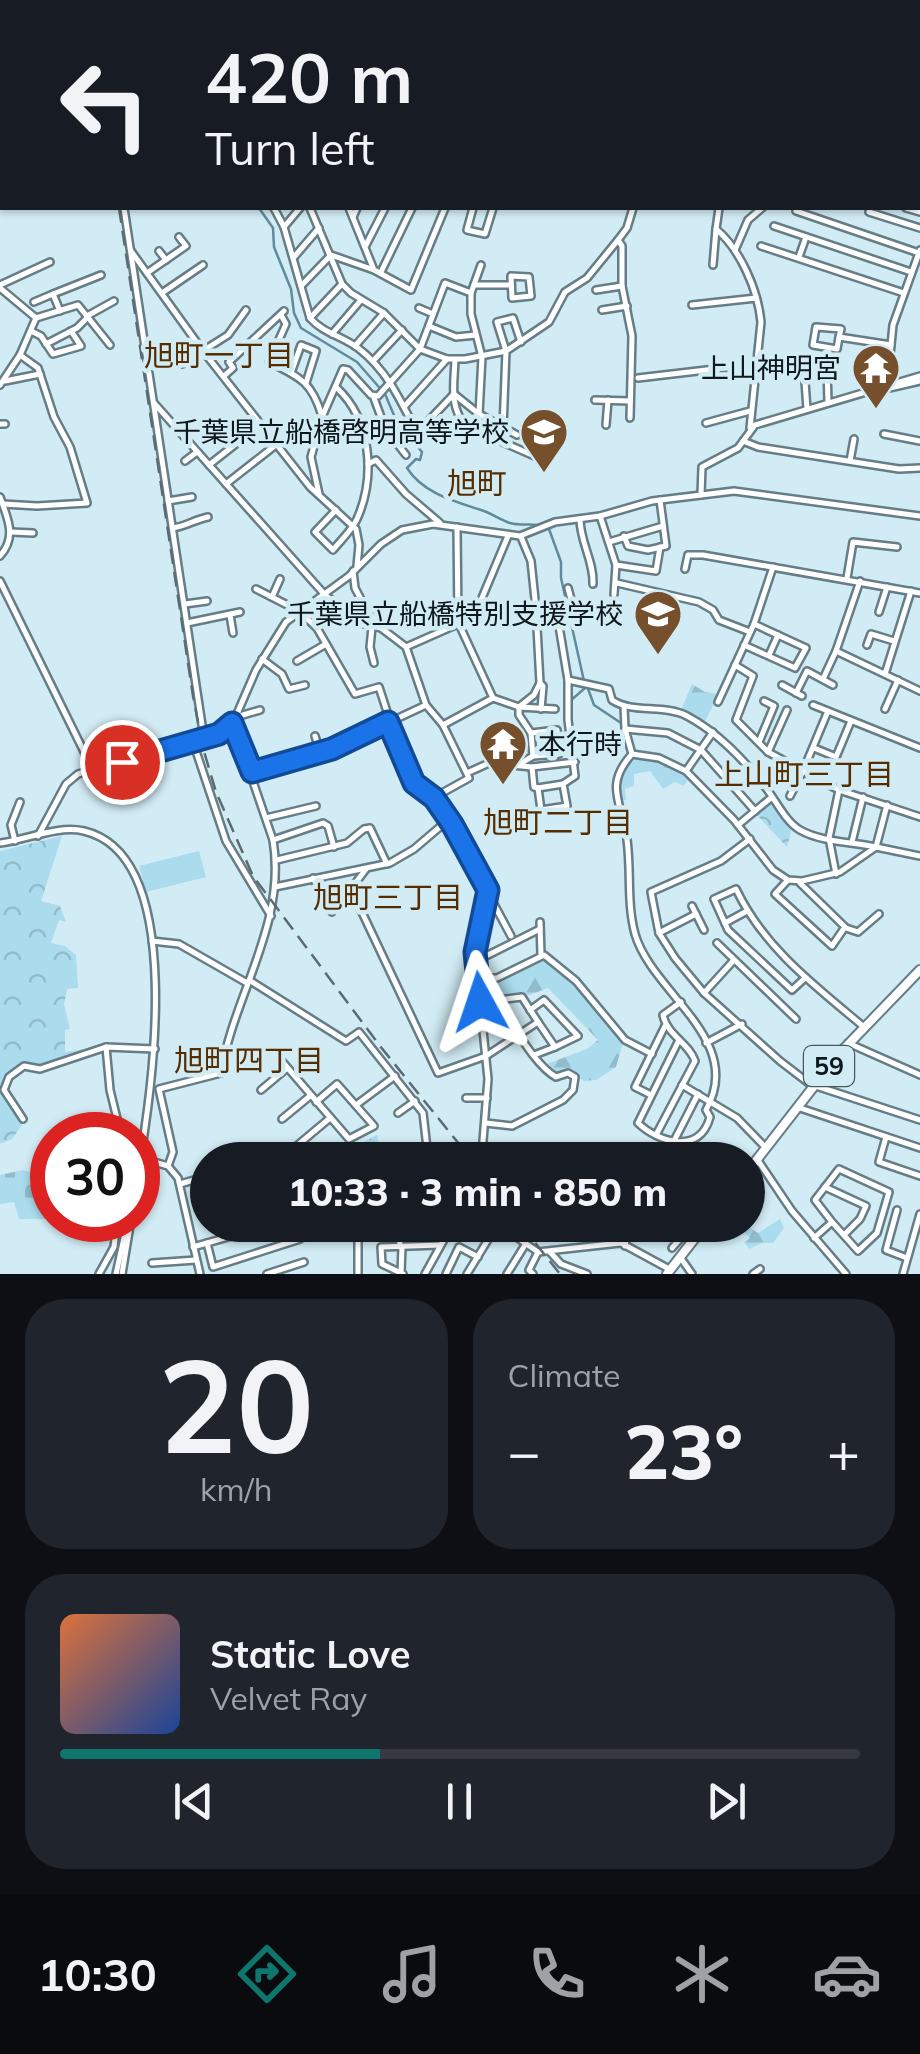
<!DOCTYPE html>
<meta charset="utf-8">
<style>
:root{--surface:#171b24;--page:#20242c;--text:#f1f3f6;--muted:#9ea1a6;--line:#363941;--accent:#0f766e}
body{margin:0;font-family:Mulish,"Noto Sans JP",sans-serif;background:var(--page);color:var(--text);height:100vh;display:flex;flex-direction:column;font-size:38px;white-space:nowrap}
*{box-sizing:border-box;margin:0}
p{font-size:32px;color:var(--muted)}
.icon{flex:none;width:55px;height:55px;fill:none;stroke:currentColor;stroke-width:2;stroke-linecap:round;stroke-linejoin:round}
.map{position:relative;height:1274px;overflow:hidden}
.panel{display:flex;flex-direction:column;gap:25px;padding:25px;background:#0d0f14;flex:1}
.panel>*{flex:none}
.banner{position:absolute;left:0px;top:0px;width:920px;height:210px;box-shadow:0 2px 8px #0004;background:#171b24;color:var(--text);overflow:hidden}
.speed{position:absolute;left:30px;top:1112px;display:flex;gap:20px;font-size:50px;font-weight:700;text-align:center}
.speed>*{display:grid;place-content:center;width:130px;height:130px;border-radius:50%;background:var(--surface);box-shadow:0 2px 8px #0004;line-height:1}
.speed .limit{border:15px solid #d22;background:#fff;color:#111}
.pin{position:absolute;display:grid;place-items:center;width:85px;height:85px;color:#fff;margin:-42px;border:5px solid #fff;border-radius:50%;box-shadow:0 2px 10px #0007}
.me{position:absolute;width:110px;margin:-55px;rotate:355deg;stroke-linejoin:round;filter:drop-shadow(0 0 8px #0008)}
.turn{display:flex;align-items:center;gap:35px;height:210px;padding:0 40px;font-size:45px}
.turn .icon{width:130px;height:130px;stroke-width:2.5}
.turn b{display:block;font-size:70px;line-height:85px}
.big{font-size:75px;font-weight:800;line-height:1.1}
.panel .widget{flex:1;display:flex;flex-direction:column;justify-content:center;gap:15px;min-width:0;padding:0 35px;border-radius:40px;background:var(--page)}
.panel .dial{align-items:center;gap:0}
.dial b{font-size:130px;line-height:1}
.song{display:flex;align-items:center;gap:30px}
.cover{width:120px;height:120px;border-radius:15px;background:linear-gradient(135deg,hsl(20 70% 55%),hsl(220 70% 35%))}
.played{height:10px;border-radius:5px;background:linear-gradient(90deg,var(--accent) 40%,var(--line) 40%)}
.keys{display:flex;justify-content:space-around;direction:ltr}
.heat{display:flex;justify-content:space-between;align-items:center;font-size:55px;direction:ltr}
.panel .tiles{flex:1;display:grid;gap:25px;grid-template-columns:1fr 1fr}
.widget:last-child{grid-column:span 2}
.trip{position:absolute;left:190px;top:1142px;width:575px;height:100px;border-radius:50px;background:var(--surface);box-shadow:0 2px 8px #0004;font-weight:800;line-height:100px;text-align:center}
.tab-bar{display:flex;height:160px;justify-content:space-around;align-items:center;background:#090b0e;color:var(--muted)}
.tab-bar .icon{width:70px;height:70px}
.tab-bar .current{color:var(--accent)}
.tab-bar b{font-size:45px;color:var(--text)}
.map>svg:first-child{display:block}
.grass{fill:#abdcee}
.forest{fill:url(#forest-firs)}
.cemetery{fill:url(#cemetery-stones)}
.park{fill:url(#park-crowns)}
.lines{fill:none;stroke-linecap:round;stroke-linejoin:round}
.stream{stroke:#5f8b9b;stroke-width:2.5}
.river{stroke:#81bcd2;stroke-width:9}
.minor-casing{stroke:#667d86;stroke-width:10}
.major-casing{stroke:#667d86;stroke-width:12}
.minor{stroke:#fff;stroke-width:5}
.major{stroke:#fff;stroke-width:8}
.rail{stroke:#5c6b71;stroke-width:2.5;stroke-dasharray:15 8;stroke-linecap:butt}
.route-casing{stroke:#114b97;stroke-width:25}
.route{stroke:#1a73e8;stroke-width:18}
.labels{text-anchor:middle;stroke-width:9;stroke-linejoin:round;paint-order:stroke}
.shield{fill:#d2ecf5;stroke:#4a585d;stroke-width:2.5}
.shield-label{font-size:25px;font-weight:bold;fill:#0f181c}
.poi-label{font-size:28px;fill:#0f181c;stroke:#d2ecf5;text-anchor:end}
.neighbourhood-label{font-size:30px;fill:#552d00;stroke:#d2ecf5}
</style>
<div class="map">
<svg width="920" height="1274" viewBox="0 0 920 1274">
<defs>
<pattern id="forest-firs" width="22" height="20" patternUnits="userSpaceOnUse" patternTransform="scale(2.5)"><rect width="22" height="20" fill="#abdcee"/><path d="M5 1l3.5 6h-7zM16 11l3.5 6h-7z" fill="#92bccc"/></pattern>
<pattern id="cemetery-stones" width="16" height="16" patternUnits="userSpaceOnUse" patternTransform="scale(2.5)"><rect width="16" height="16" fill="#abdcee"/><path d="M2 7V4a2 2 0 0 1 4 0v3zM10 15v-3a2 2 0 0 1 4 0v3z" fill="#92bccc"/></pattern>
<pattern id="park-crowns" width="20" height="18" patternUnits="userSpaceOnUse" patternTransform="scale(2.5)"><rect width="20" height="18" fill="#abdcee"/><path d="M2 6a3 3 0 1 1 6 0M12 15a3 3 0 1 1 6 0" fill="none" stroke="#92bccc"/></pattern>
</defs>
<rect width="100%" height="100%" fill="#d2ecf5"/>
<polygon class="grass" points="199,851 206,877 146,892 139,866"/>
<g class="forest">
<polygon points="692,684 705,692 719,694 704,723 681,710"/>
<polygon points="631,756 670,764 689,778 684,786 675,782 663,789 650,771 634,774 634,786 625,789 626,800 618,800 620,775"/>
<polygon points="544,957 575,983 623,1043 616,1067 596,1080 584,1081 571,1073 558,1075 544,1065 587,1049 598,1040 548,988 524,997 520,995 498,999 484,982"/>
<polygon points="780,1219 784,1228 773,1243 762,1243 749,1249 744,1242 750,1238 742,1230 746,1225 758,1233"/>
</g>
<polygon class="cemetery" points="23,1170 52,1178 52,1219 19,1219 14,1202 0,1204 0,1175"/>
<g class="park">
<polygon points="770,802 774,803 792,828 787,847 756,814"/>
<polygon points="62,836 41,901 60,906 66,922 59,920 51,943 65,946 76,955 78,988 67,989 64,1004 70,1029 65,1030 65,1052 91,1048 41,1067 25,1062 7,1075 1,1093 22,1125 12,1139 0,1144 0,851"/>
<polygon points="377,1135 381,1160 331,1160"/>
</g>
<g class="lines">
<g class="stream">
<polyline points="181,2 184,0"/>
<path d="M 259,208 L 273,228 L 274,247 L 291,289 L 294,313 L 301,328 L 357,362 L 385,394 L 396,420 L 422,452 L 420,460 L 416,459 L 407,468 C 423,493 453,501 481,510 C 491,513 501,520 510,523 C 525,527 535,521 549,529 L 561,562 L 561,578 L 584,681"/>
<polyline points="587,686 594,705 621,723"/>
<polyline points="569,702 585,688"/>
</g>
<polyline class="river" points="0,53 2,53"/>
<g class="minor-casing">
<g id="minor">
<polyline points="74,0 74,2"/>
<polyline points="96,0 96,2"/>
<polyline points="290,0 293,2"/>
<polyline points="372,0 374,2"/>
<polyline points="390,0 392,2"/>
<polyline points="428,0 429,2"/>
<polyline points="487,0 492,0"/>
<polyline points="597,0 598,2"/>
<polyline points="647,0 648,2"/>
<polyline points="729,0 733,2"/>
<polyline points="787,0 787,2"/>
<polyline points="103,2 106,0"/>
<polyline points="160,2 162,0"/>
<polyline points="460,2 468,0"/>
<polyline points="691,2 694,0"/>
<polyline points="868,2 873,0"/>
<polyline points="912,2 914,0"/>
<polyline points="918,15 920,13"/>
<polyline points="0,105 2,103"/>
<polyline points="0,111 2,116"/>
<polyline points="918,114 920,115"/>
<polyline points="0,141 2,139"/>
<polyline points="918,156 920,156"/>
<polyline points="918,194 920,195"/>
<polyline points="124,208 204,738"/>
<path d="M 274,208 L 284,227 L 310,318 C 323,333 342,336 358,348 C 387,370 401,401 417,433 L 454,394 L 479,414 L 517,435"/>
<polyline points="310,208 342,284 351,293 384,313 420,349 447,359 465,359 506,351 549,322 565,292 587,278 618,240"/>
<polyline points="349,208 374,270 411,290 445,208"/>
<polyline points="473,208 467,230 485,234 493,208"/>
<path d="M 719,208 L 716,229 C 740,249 758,290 761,322 L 750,428"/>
<polyline points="906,208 920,212"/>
<polyline points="796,211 919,253"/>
<polyline points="869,212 920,228"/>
<polyline points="353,217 357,208"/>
<polyline points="774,226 911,272"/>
<polyline points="284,227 300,208"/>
<polyline points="366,245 385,208"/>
<polyline points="761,246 904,293"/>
<polyline points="735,250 748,220 762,208"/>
<polyline points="920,250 893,325 887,385 890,388 920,381"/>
<polyline points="131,251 203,351 310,487 356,529 359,545 357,566"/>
<polyline points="159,251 166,260"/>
<polyline points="295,256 319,228"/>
<polyline points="799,257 806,237"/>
<polyline points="713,265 716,229"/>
<polyline points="381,272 412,208"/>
<polyline points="147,273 186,246 179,237"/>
<polygon points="511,276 529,277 531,296 512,298"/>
<polyline points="0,285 50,262"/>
<polyline points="302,285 331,255 374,270"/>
<polyline points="474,285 511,285"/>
<polyline points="0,288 36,318"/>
<polyline points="596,290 622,286"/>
<polyline points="162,293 203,265"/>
<polyline points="34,302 53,294"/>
<polyline points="692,305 756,298"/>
<polyline points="419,308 433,314"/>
<polyline points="602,310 627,306"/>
<polyline points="60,311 53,294 101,275"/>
<path d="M 281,315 L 286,324 L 269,362 C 300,377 312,382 322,416"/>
<polyline points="87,316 114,301"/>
<polyline points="310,318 342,284"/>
<polyline points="429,326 456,337 476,335"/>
<polyline points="31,331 41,336 53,354 81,346 71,331"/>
<polyline points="332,334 361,300"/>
<polyline points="839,337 841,329 816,327 813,345 837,349 839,337 891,345"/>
<polyline points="46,344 77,328 88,317"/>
<polyline points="355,346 384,313"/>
<path d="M 455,360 C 454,384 449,407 466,426 L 539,458"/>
<polyline points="373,361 402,330"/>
<polyline points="182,364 228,335 246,310"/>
<polyline points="804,368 807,409"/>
<polyline points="754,369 827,368 828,402"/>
<polyline points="291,373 301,345 316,351 306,383"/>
<polyline points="224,376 233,368 229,362 284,311"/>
<polyline points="638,378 732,367"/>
<polyline points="5,381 40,374"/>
<polyline points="0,385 20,355 36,318 78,305 110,345"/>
<polyline points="374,398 385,428 406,455"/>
<polyline points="595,400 630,401"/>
<polyline points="154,403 325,595 360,623 381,628"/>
<polyline points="404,407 447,359"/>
<polyline points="479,414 482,357 471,314 471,293 481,265"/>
<polyline points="630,418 632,336 622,286 622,246 618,240 627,228 633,208"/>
<polyline points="706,423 750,411"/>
<polyline points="0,424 5,424"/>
<polyline points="606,425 608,400"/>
<polyline points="503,428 506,351 497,322 513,318 521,342"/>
<polyline points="884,434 920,441"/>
<polyline points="743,441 758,447 899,469 920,468"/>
<polyline points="185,461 197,452"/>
<polyline points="850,461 854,439"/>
<polyline points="368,464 376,460 406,494 440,523"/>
<polyline points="209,465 237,443"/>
<polyline points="226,484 277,444"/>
<polyline points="319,494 311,457 322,417 343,369 348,370 371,395 378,396 420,349 445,283 471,293"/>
<polyline points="701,495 702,467 738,448 755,425 920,376"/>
<path d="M 0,497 C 8,519 17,537 0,556"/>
<polyline points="168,501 192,497"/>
<polyline points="3,504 37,506 87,503 70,447 54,417 38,368 20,355"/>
<path d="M 336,510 L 315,532 L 333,550 C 341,540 352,530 357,519 C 376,476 371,420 337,388"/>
<polyline points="600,516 616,565 614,594"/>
<path d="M 580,519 C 580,542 594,561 593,584"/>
<polyline points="457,527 458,622 493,698 519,707 534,695 540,683"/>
<path d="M 173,528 C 186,526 194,520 208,517"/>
<polyline points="11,532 33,533"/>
<polyline points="624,536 628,546 648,550 666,546 660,500"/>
<path d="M 521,537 L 531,561 L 536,609 L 557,614 L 568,680 L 609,689 L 612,700 C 633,714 664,704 687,716 C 719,733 744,760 766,788 C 777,802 785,821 800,830 C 821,842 852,842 876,847 L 887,805"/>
<polyline points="609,542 663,526"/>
<polyline points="616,565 656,571 660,547"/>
<polyline points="685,569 688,555 703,555 920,593"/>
<polyline points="353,571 355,588 366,609 381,628 406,647 426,705 443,725 469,778 433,798"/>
<polyline points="847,578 853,542 897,547"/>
<polyline points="0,581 93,770"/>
<polyline points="860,581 836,651 920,691"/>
<polyline points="617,583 699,602 713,610 719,620 750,632"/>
<polyline points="568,588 577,622"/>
<polyline points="256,589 299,611 317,628 355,694 379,687 390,721"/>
<polyline points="272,597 280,579"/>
<polyline points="185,604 207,601"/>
<polyline points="555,604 557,614 573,610"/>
<polyline points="536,609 540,683 543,686 541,709"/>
<polyline points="879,612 887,587"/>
<polyline points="230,615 233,633"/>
<polyline points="458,622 479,605 508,536"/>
<polyline points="187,623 240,612"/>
<polyline points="372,627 370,647 374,663"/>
<polyline points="744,645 795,668 806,648 754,624"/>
<polyline points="867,645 871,634 894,641"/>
<polyline points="406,647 458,624"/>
<polyline points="769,655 778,635"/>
<polyline points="262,659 282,674 289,689 305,685"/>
<polyline points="297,661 326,644"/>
<polyline points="735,665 753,676 736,720 768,752 803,771 790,796"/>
<polyline points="885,674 911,591"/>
<polyline points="823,679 836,651"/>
<polyline points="782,685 802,696"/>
<polyline points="796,693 807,671 833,685"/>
<polyline points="718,702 754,624 773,567"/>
<polyline points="813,705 920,748"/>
<polyline points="624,706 625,729 632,754 659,758 686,771 734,820 773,870 788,880 802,881 840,872 876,847 920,856"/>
<polyline points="885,709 898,680"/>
<polyline points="828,711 803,771 839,790 920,817"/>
<polyline points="236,717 260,710"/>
<polyline points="388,722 415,783 433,798 451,824 511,936"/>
<polyline points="443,725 493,698"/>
<polyline points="625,729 668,733 701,750 755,811"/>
<polyline points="531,733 557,730 559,754 533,756"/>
<polyline points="315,736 320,752"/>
<polyline points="193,742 226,841 271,916"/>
<polyline points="759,742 774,706 764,701"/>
<polyline points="814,748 836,757 851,721"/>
<polyline points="768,752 787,710"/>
<path d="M 632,754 C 605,784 620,800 626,833 C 632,866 626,901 635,934 C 652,993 746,1040 706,1110 L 710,1117 C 700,1155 659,1143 638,1123 L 679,1040"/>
<polyline points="497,762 507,748 500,725"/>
<polyline points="520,764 533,756 531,733 519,715 519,707 555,709"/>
<polyline points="532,767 534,787 538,788 563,784 575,776 568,720 568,680"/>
<polyline points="686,771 713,732"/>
<polyline points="252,772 332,749 426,705"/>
<polyline points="467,773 489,763 532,767 575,762"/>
<polyline points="538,788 541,810 567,806 563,784"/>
<polyline points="266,818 316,806"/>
<polyline points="738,825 772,797"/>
<polyline points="38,836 66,784 78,774 226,730 233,723 256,670 286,622 349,576 381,544 402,530 433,524 520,536 555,522 600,516 652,501 734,491 920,516"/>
<polyline points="750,839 721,861 651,892 659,933 675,958 704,993 780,1061 810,1084 920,1120"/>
<polyline points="273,840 323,823 328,826 334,847"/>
<polyline points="15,841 11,825 20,802"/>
<polyline points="852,842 863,797"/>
<path d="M 0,843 C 26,840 57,825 84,831 C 189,856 151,1097 138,1172"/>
<polyline points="277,860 347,843 364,829 370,828 387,864"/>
<polyline points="366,869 351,889 438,1073 486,1056 538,1022 555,1047 578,1036 544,1000 530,1010"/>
<polyline points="836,874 829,838 839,790"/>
<polyline points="313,878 332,912"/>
<polyline points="787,881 775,894 832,946 845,927 800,883"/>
<polyline points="275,887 390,863 414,849 448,820"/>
<polyline points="692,906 704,930"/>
<polyline points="540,922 541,955"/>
<polyline points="725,923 747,911"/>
<polyline points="846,928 858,932 879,914"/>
<polyline points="659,933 696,914"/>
<polyline points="152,941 179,944 247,983"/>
<polyline points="717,943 796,1019"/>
<polyline points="476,961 540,929"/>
<polyline points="478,978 497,978 544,955 576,981 625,1040 652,1054"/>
<path d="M 805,978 L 792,990 L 728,930 L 714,899 L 736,889 C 764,948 815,986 864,1027"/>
<polyline points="249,980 346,1041 359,1032 423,1113 427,1148 438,1149 440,1160"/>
<path d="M 480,980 C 504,1005 530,1063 556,1077 L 568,1073 L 575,1077 L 573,1090 L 563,1100 L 512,1126 L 486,1123"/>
<polyline points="704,993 734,960"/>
<polyline points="499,1000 522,997 538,1022"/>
<polyline points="706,1043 742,1024"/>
<polyline points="848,1043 920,1075"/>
<polyline points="106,1047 110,1090 121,1135"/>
<polyline points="534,1055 555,1047"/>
<polyline points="280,1059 349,1139 374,1126 337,1084 316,1102"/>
<polyline points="682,1085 737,1118 766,1148"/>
<polyline points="261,1090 286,1069"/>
<polyline points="651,1095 635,1087 665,1026"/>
<polyline points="466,1098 487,1098"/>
<polyline points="356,1105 395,1076"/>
<polyline points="797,1107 920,1148"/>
<polyline points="398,1113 415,1101"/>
<polyline points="23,1119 4,1090 9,1077 24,1066 40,1069 106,1047 155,1049"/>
<polyline points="282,1119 310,1096"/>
<path d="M 656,1135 L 695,1061 C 689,1043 667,1035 663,1015 L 681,1002"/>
<polyline points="886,1137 879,1162 920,1176"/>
<polyline points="674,1141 698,1094"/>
<polyline points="140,1158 168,1166 178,1178 200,1274"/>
<polyline points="757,1159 792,1211 846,1274"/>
<polyline points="288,1160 287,1154 330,1118"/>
<polyline points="484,1160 482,1153 488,1079 475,952 488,890"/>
<polyline points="614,1160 616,1152"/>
<path d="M 168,1166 L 173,1152 L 159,1089 L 221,1073 C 234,994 287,924 273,840 L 233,723"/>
<polyline points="180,1184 208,1176"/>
<polyline points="825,1187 866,1206 860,1219 844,1235"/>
<polyline points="897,1210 886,1250 907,1258"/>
<polyline points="399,1225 400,1247"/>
<polyline points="499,1225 538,1252 620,1243"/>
<polyline points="588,1225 669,1269"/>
<polyline points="560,1237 571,1225"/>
<polyline points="814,1238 832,1222 858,1251 877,1233 889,1192 839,1169 815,1200 832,1222"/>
<polyline points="207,1243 213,1267 300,1239 300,1225"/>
<polyline points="625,1246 628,1225"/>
<polyline points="193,1247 270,1225"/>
<polyline points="672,1248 680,1239"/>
<polyline points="550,1252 561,1264 587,1274"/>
<polyline points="680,1257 692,1274"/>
<polyline points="152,1263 196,1260"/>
<polyline points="401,1273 402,1247"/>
<polyline points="99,1274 114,1247 117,1220"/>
<polyline points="116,1274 128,1220"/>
<polyline points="122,1274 131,1220"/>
<polyline points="267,1274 304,1262"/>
<polyline points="358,1274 358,1225"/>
<polyline points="403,1274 382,1264 381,1247 440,1245"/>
<polyline points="425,1274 446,1236 445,1225"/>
<polyline points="446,1274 459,1247 478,1257"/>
<polyline points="467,1274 497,1225"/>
<polyline points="507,1274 525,1245"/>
<polyline points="533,1274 529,1270 538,1252"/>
<polyline points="753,1274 760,1269"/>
<polyline points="903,1274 920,1214"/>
</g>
</g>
<g class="major-casing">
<g id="major">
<polyline points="748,1171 839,1054 920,970"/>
<polyline points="667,1274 705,1225"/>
</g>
</g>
<use href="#minor" class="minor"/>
<use href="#major" class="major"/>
<g class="rail">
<polyline points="85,0 85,2"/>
<polyline points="119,208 193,696 203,748 216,792 253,876 380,1046 472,1160"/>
<polyline points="521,1225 560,1274"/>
</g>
</g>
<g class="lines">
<g class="route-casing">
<polyline id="route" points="122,762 219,734 232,723 252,772 332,749 388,722 414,783 434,798 452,824 488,890 475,952 480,1002"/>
</g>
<use href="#route" class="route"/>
</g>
<defs>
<g id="temple-pin" transform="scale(2.5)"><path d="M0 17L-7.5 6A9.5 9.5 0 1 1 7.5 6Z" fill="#76502c" stroke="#d2ecf5"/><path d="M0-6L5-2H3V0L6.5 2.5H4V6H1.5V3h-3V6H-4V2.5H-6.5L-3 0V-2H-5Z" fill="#fff"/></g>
<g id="school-pin" transform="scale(2.5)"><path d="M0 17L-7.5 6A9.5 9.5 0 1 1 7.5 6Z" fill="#76502c" stroke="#d2ecf5"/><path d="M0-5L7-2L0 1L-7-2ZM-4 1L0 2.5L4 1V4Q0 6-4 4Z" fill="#fff"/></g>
</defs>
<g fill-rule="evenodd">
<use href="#temple-pin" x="876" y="368"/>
<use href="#school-pin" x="544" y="432"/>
<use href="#school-pin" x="658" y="614"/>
<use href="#temple-pin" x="503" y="744"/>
</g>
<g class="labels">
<rect class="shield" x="804" y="1046" width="50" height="40" rx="8"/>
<g class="shield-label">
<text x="829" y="1075">59</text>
</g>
<g class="poi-label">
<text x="841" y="378">上山神明宮</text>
<text x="509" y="442">千葉県立船橋啓明高等学校</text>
<text x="623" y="624">千葉県立船橋特別支援学校</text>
<text x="538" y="754" text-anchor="start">本行時</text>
</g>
<g class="neighbourhood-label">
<text x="219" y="366">旭町一丁目</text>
<text x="477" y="494">旭町</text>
<text x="804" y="785">上山町三丁目</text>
<text x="558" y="833">旭町二丁目</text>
<text x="388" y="908">旭町三丁目</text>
<text x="249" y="1071">旭町四丁目</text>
</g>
</g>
</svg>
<div class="speed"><div class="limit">30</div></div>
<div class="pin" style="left:122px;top:762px;background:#d93025"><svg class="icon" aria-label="arrive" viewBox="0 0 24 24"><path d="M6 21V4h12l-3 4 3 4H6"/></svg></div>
<svg class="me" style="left:480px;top:1002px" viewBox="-20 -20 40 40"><path d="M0-17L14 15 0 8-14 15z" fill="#1a73e8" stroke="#fff" stroke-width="4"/></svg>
<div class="trip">10:33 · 3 min · 850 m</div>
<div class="banner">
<div class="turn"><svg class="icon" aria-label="left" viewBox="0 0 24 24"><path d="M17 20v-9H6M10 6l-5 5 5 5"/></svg><div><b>420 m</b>Turn left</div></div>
</div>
</div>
<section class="panel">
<div class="tiles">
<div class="widget dial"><b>20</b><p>km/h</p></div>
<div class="widget"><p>Climate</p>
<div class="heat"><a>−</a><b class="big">23°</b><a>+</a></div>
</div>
<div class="widget">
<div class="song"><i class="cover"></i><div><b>Static Love</b><p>Velvet Ray</p></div></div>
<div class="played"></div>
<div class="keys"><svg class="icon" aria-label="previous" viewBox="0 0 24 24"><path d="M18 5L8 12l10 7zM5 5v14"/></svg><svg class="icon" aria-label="pause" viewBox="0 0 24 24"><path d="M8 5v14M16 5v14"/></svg><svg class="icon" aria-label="next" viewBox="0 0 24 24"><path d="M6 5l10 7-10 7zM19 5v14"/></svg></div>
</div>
</div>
</section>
<nav class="tab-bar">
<b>10:30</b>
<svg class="icon current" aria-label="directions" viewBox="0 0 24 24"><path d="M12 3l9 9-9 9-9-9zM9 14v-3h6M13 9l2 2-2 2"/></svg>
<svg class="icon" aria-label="music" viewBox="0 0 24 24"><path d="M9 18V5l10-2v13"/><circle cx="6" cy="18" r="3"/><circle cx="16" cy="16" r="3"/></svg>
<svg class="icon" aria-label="phone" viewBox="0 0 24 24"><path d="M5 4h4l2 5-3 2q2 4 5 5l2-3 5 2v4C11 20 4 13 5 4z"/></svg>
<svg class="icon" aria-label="climate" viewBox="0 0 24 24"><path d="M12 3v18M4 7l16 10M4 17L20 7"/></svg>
<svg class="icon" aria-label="car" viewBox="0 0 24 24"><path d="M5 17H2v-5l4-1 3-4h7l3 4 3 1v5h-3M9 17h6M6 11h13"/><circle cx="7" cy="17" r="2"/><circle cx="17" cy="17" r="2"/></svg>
</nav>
